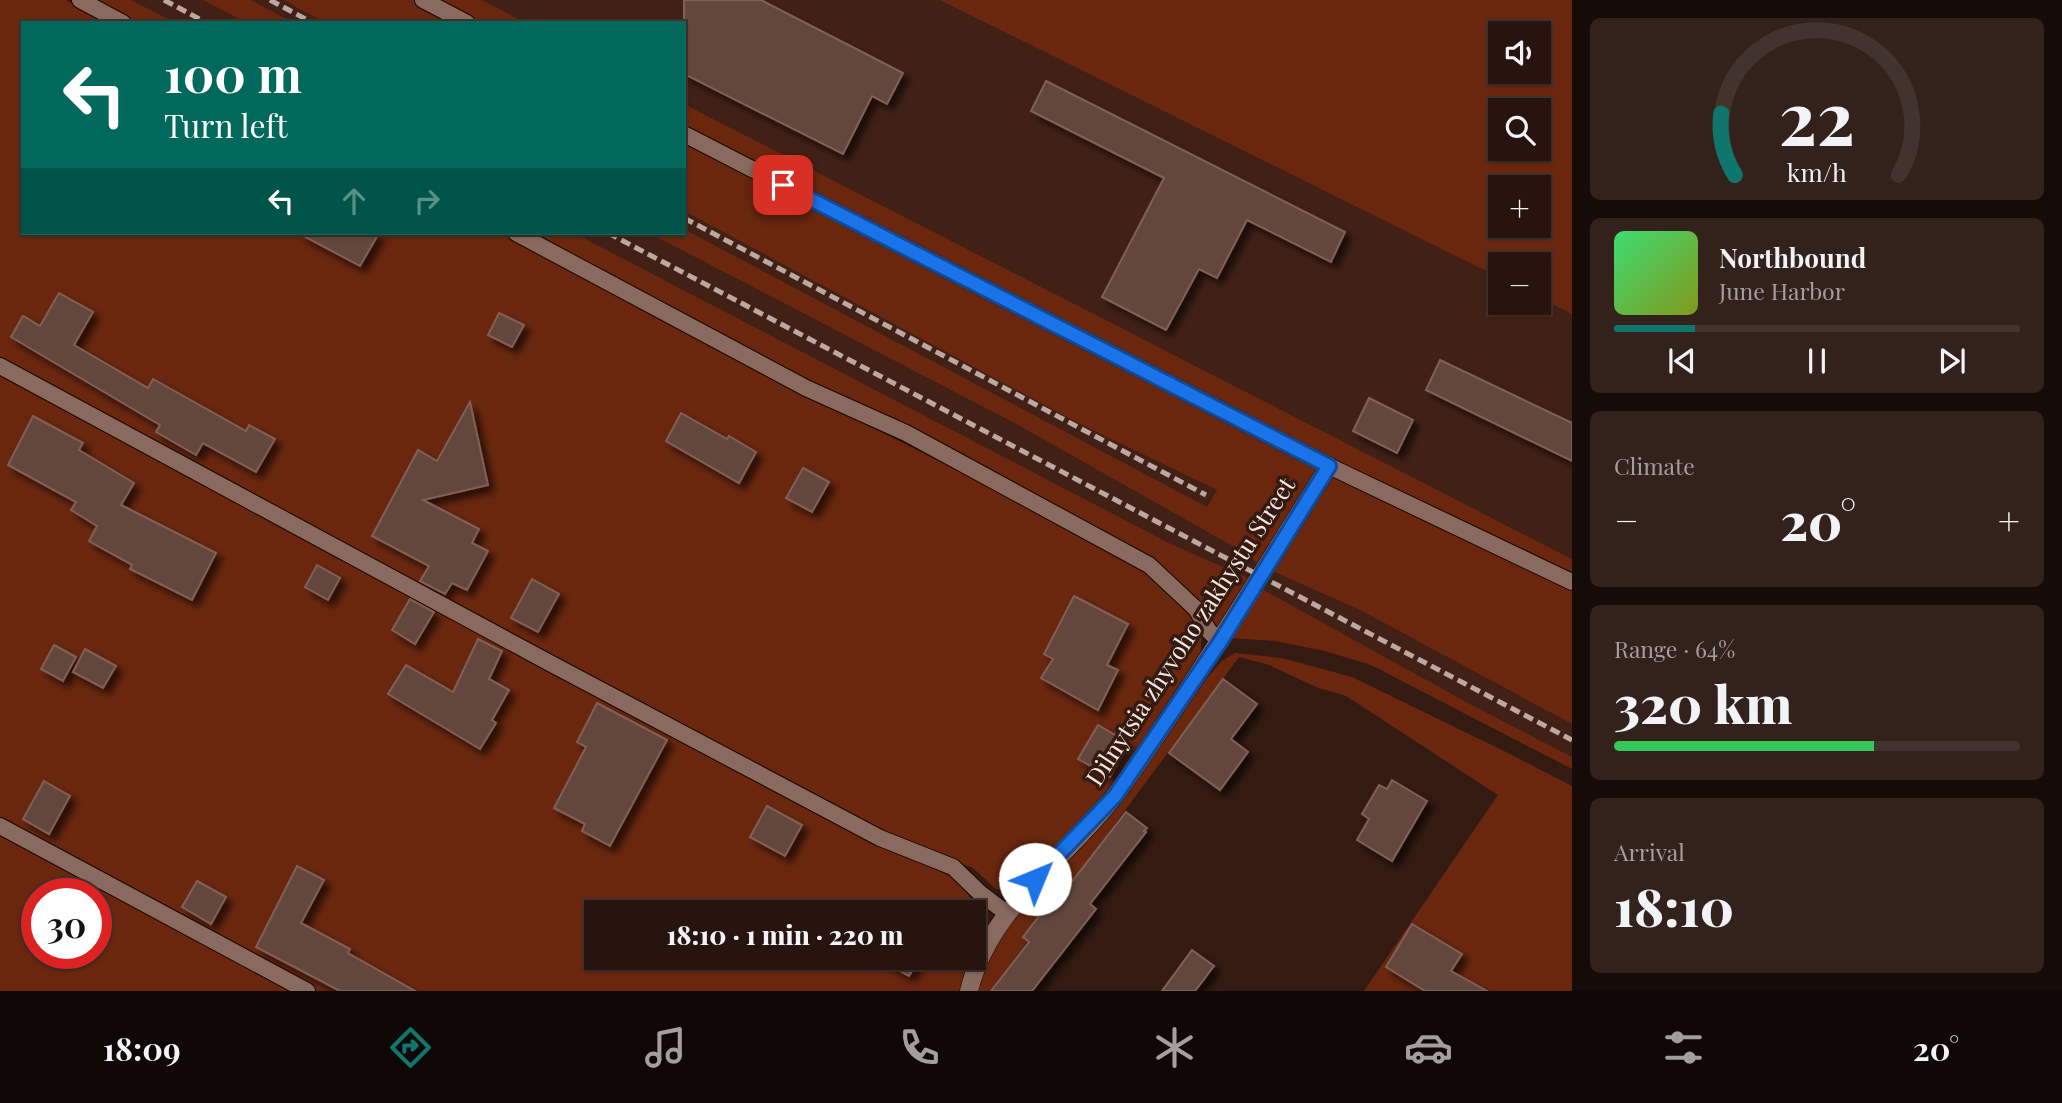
<!DOCTYPE html>
<meta charset="utf-8">
<style>
:root{--surface:#27140e;--page:#33211c;--text:#f1f3f6;--muted:#a49e9e;--line:#43332e;--accent:#0f766e}
body{margin:0;font-family:"Playfair Display",serif;background:var(--page);color:var(--text);height:100vh;display:flex;flex-direction:column;font-size:26px;white-space:nowrap}
*{box-sizing:border-box;margin:0}
p{font-size:23px;color:var(--muted)}
.icon{flex:none;width:38px;height:38px;fill:none;stroke:currentColor;stroke-width:2;stroke-linecap:round;stroke-linejoin:round}
.map{position:relative;flex:1;overflow:hidden}
.drawer{display:flex;flex-direction:column;gap:18px;padding:18px;background:#150b08;width:490px}
.drawer>*{flex:none}
.hud{position:absolute;left:21px;top:21px;width:665px;height:214px;border-radius:0px;box-shadow:0 2px 5px #0004,0 0 0 2px var(--line);background:#00695c;color:#fff;overflow:hidden}
.controls{position:absolute;left:1488px;top:21px;display:grid;gap:14px}
.controls a{display:grid;place-items:center;width:63px;height:63px;border-radius:0px;background:var(--surface);box-shadow:0 2px 5px #0004,0 0 0 2px var(--line);font-size:35px}
.speed{position:absolute;left:21px;top:878px;display:flex;gap:14px;font-size:35px;font-weight:700;text-align:center}
.speed>*{display:grid;place-content:center;width:91px;height:91px;border-radius:50%;background:var(--surface);box-shadow:0 2px 5px #0004,0 0 0 2px var(--line);line-height:1}
.speed .limit{border:10px solid #d22;background:#fff;color:#111}
.pin{position:absolute;display:grid;place-items:center;width:60px;height:60px;color:#fff;margin:-30px;border-radius:14px;box-shadow:0 4px 10px #0006}
.me{position:absolute;width:77px;margin:-38px;rotate:45deg;stroke-linejoin:round;filter:drop-shadow(0 0 5px #0008)}
.turn{display:flex;align-items:center;gap:24px;height:147px;padding:0 28px;font-size:32px}
.turn .icon{width:91px;height:91px;stroke-width:2.5}
.turn b{display:block;font-size:49px;line-height:60px}
.lanes{display:flex;align-items:center;height:66px;padding:0 28px;background:#0003;justify-content:center;gap:35px;direction:ltr}
.lanes .off{opacity:.35}
.big{font-size:52px;font-weight:800;line-height:1.1}
.drawer .tile{flex:1;display:flex;flex-direction:column;justify-content:center;gap:10px;min-width:0;padding:0 24px;border-radius:10px;background:var(--page)}
.drawer .dial{align-items:center;gap:0}
.dial svg{height:182px;overflow:visible;fill:none;stroke:var(--line);stroke-width:7;stroke-linecap:round;text-anchor:middle}
.dial text{fill:var(--text);stroke:none}
.song{display:flex;align-items:center;gap:21px}
.cover{width:84px;height:84px;border-radius:10px;background:linear-gradient(135deg,hsl(140 70% 55%),hsl(70 70% 35%))}
.played{height:7px;border-radius:4px;background:linear-gradient(90deg,var(--accent) 20%,var(--line) 20%)}
.keys{display:flex;justify-content:space-around;direction:ltr}
.heat{display:flex;justify-content:space-between;align-items:center;font-size:38px;direction:ltr}
.charge{height:10px;border-radius:5px;background:linear-gradient(90deg,#34c759 64%,var(--line) 0)}
.trip{position:absolute;left:584px;top:900px;width:402px;height:70px;border-radius:0px;background:var(--surface);box-shadow:0 2px 5px #0004,0 0 0 2px var(--line);font-weight:800;line-height:70px;text-align:center}
.dock{display:flex;height:112px;justify-content:space-around;align-items:center;background:#100806;color:var(--muted)}
.dock .icon{width:49px;height:49px}
.dock .active{color:var(--accent)}
.dock b{font-size:32px;color:var(--text)}
main{display:flex;flex:1;min-height:0}
.map>svg:first-child{display:block}
.built{fill:#412116}
.green{fill:#6a270e;fill-rule:evenodd}
.building{fill:#63463c;stroke:#806156;stroke-width:2;filter:url(#shadow)}
.lines{fill:none;stroke-linecap:round;stroke-linejoin:round}
.lane-casing{stroke:#1b0501;stroke-width:18}
.street-casing{stroke:#1b0501;stroke-width:19}
.lane{stroke:#896a5f;stroke-width:16}
.street{stroke:#896a5f;stroke-width:18}
.rail{stroke:#bca8a1;stroke-width:5;stroke-dasharray:10 5;stroke-linecap:butt}
.route-casing{stroke:#114b97;stroke-width:18}
.route{stroke:#1a73e8;stroke-width:12}
.labels{text-anchor:middle;stroke-width:7;stroke-linejoin:round;paint-order:stroke}
.street-label{font-size:24px;fill:#f7e5df;stroke:#341b12}
</style>
<main>
<div class="map">
<svg width="1572" height="991" viewBox="0 0 1572 991">
<defs>
<filter id="shadow"><feDropShadow dx="6" dy="6" stdDeviation="3.5" flood-color="#0009"/></filter>
</defs>
<rect width="100%" height="100%" fill="#341b12"/>
<g class="built">
<polygon points="131,0 203,0 247,23 176,23"/>
<polygon points="251,0 283,0 326,23 294,23"/>
<polygon points="482,0 940,0 1500,278 1500,303 1538,303 1538,297 1572,314 1572,559 684,104 684,23 526,23"/>
<polygon points="684,211 1080,424 1217,490 1207,507 684,229"/>
<polygon points="574,233 649,233 1018,425 1243,552 1259,565 1360,610 1572,724 1572,757 1470,704 1261,589 1253,580 1171,544"/>
</g>
<g class="green">
<polygon points="0,0 66,0 109,23 23,23 23,233 502,233 749,366 1097,540 1158,581 1189,612 1201,634 1201,650 1198,660 1147,735 1105,793 1013,892 996,889 973,868 892,838 787,783 0,358"/>
<polygon points="91,0 131,0 176,23 132,23"/>
<polygon points="203,0 251,0 294,23 247,23"/>
<polygon points="283,0 482,0 526,23 326,23"/>
<path d="M 940,0 L 1572,0 L 1572,314 L 1538,297 L 1538,264 L 1500,264 L 1500,278 ZM 1500,33 L 1538,33 L 1538,72 L 1500,72 ZM 1500,110 L 1538,110 L 1538,149 L 1500,149 ZM 1500,187 L 1538,187 L 1538,226 L 1500,226 Z"/>
<polygon points="684,104 1572,559 1572,724 1360,610 1259,565 1243,552 1018,425 649,233 684,233 684,229 1207,507 1217,490 1080,424 684,211"/>
<polygon points="527,233 574,233 1171,544 1253,580 1222,629 1215,627 1201,602 1170,574 1113,536 927,437 791,376"/>
<polygon points="0,374 848,829 956,879 968,894 979,918 975,942 975,912 597,912 597,957 971,957 960,991 317,991 0,821"/>
<polygon points="1262,589 1470,704 1572,757 1572,769 1371,665 1325,651 1275,641 1230,638"/>
<polygon points="1235,653 1282,658 1352,677 1506,752 1572,786 1572,991 1364,991 1498,795 1346,696 1316,687 1269,665 1239,657 1068,887 1063,885 1022,937 1027,942 990,991 977,991 979,976 1004,931 1179,716 1208,677 1222,661"/>
<path d="M 0,833 L 298,991 L 0,991 ZM 37,894 L 96,894 L 96,954 L 37,954 Z"/>
</g>
<g class="building">
<polygon points="684,0 761,0 903,73 887,104 872,96 843,154 684,74"/>
<polygon points="1046,81 1345,232 1331,262 1247,220 1217,278 1199,269 1166,330 1102,297 1164,178 1031,111"/>
<polygon points="298,233 379,233 360,266"/>
<polygon points="59,293 93,312 74,345 148,388 153,379 246,431 249,425 275,439 256,472 203,443 196,455 156,432 160,425 11,337 23,316 40,326"/>
<polygon points="499,313 524,325 512,347 488,335"/>
<polygon points="1440,360 1572,423 1572,461 1426,390"/>
<polygon points="1369,398 1413,420 1397,453 1353,431"/>
<polygon points="470,402 488,485 423,500 479,529 472,543 488,551 467,590 452,583 445,594 420,581 429,566 372,536 418,450 437,461"/>
<polygon points="681,413 727,439 729,436 756,452 739,483 666,441"/>
<polygon points="33,416 83,443 79,450 134,483 121,505 216,553 192,600 130,569 132,565 89,541 97,526 71,510 76,502 8,465"/>
<polygon points="803,468 829,482 812,512 786,498"/>
<polygon points="317,565 340,578 328,600 305,587"/>
<polygon points="532,579 559,594 538,632 511,618"/>
<polygon points="1074,596 1128,624 1107,665 1118,670 1098,710 1041,678 1053,659 1044,654"/>
<polygon points="410,599 434,612 415,644 392,630"/>
<polygon points="478,639 502,651 489,679 509,690 492,720 496,723 480,749 388,694 406,665 453,692"/>
<polygon points="54,645 76,657 63,681 41,669"/>
<polygon points="85,649 116,666 103,688 73,672"/>
<polygon points="1223,679 1257,704 1231,739 1248,752 1220,790 1169,753"/>
<polygon points="597,703 667,740 610,846 582,831 585,824 554,808 586,747 577,742"/>
<polygon points="1098,725 1129,743 1110,777 1078,759"/>
<polygon points="1392,780 1427,801 1392,861 1357,840 1369,819 1362,814 1379,785 1387,789"/>
<polygon points="44,781 70,796 49,834 23,819"/>
<polygon points="767,806 802,825 785,856 750,837"/>
<polygon points="1126,812 1147,828 1144,831 1146,832 1090,904 1096,909 1032,991 991,991 1029,942 1023,937 1063,885 1067,888"/>
<polygon points="297,866 324,880 301,923 350,949 348,953 415,991 340,991 256,947"/>
<polygon points="197,881 226,897 211,924 182,907"/>
<polygon points="1412,924 1462,954 1451,971 1487,991 1425,991 1386,967"/>
<polygon points="1192,950 1214,966 1195,991 1162,991"/>
<polygon points="875,957 920,957 909,976"/>
</g>
<g class="lines">
<g class="lane-casing">
<g id="lane">
<polyline points="80,0 123,23"/>
<polyline points="423,0 467,23"/>
<polyline points="684,134 1329,466 1572,582"/>
<polyline points="516,233 806,388 906,433 1149,565 1196,609 1209,631 1220,642"/>
<polyline points="0,366 546,661 880,838 953,867 981,894 1008,914"/>
<polyline points="0,826 307,991"/>
</g>
</g>
<g class="street-casing">
<path id="street" d="M 969,991 C 989,906 1067,860 1116,794 C 1132,773 1146,751 1161,729 C 1220,643 1273,554 1329,466"/>
</g>
<use href="#lane" class="lane"/>
<use href="#street" class="street"/>
<g class="rail">
<polyline points="164,0 207,23"/>
<polyline points="270,0 313,23"/>
<polyline points="684,218 1206,495"/>
<polyline points="608,233 1572,740"/>
</g>
</g>
<g class="lines">
<g class="route-casing">
<polyline id="route" points="783,185 1329,466 1220,642 1115,796 1035,879"/>
</g>
<use href="#route" class="route"/>
</g>
<g class="labels">
<g class="street-label">
<text transform="translate(1191 632) rotate(-57)" y="8">Dilnytsia zhyvoho zakhystu Street</text>
</g>
</g>
</svg>
<div class="controls">
<a><svg class="icon" aria-label="sound" viewBox="0 0 24 24"><path d="M4 9h4l5-4v14l-5-4H4zM17 9q2 3 0 6"/></svg></a>
<a><svg class="icon" aria-label="search" viewBox="0 0 24 24"><circle cx="10" cy="10" r="6"/><path d="M15 15l6 6"/></svg></a>
<a>+</a>
<a>−</a>
</div>
<div class="speed"><div class="limit">30</div></div>
<div class="pin" style="left:783px;top:185px;background:#d93025"><svg class="icon" aria-label="arrive" viewBox="0 0 24 24"><path d="M6 21V4h12l-3 4 3 4H6"/></svg></div>
<svg class="me" style="left:1035px;top:879px" viewBox="-20 -20 40 40"><circle r="19" fill="#fff"/><path d="M0-13L10 11 0 6-10 11z" fill="#1a73e8"/></svg>
<div class="trip">18:10 · 1 min · 220 m</div>
<div class="hud">
<div class="turn"><svg class="icon" aria-label="left" viewBox="0 0 24 24"><path d="M17 20v-9H6M10 6l-5 5 5 5"/></svg><div><b>100 m</b>Turn left</div></div>
<div class="lanes"><svg class="icon" aria-label="left" viewBox="0 0 24 24"><path d="M17 20v-9H6M10 6l-5 5 5 5"/></svg><svg class="icon off" aria-label="ahead" viewBox="0 0 24 24"><path d="M12 20V5M6 11l6-6 6 6"/></svg><svg class="icon off" aria-label="right" viewBox="0 0 24 24"><path d="M7 20v-9h11M14 6l5 5-5 5"/></svg></div>
</div>
</div>
<section class="drawer">
<div class="tile dial"><svg viewBox="0 0 100 80">
<path d="M14 69A42 42 0 1 1 86 69"/>
<path d="M14 69A42 42 0 0 1 8 42" stroke="#0f766e"/>
<text x="50" y="56" font-size="32" font-weight="700">22</text>
<text x="50" y="72" font-size="11">km/h</text>
</svg></div>
<div class="tile">
<div class="song"><i class="cover"></i><div><b>Northbound</b><p>June Harbor</p></div></div>
<div class="played"></div>
<div class="keys"><svg class="icon" aria-label="previous" viewBox="0 0 24 24"><path d="M18 5L8 12l10 7zM5 5v14"/></svg><svg class="icon" aria-label="pause" viewBox="0 0 24 24"><path d="M8 5v14M16 5v14"/></svg><svg class="icon" aria-label="next" viewBox="0 0 24 24"><path d="M6 5l10 7-10 7zM19 5v14"/></svg></div>
</div>
<div class="tile"><p>Climate</p>
<div class="heat"><a>−</a><b class="big">20°</b><a>+</a></div>
</div>
<div class="tile"><p>Range · 64%</p><b class="big">320 km</b><div class="charge"></div></div>
<div class="tile"><p>Arrival</p><b class="big">18:10</b></div>
</section>
</main>
<nav class="dock">
<b>18:09</b>
<svg class="icon active" aria-label="directions" viewBox="0 0 24 24"><path d="M12 3l9 9-9 9-9-9zM9 14v-3h6M13 9l2 2-2 2"/></svg>
<svg class="icon" aria-label="music" viewBox="0 0 24 24"><path d="M9 18V5l10-2v13"/><circle cx="6" cy="18" r="3"/><circle cx="16" cy="16" r="3"/></svg>
<svg class="icon" aria-label="phone" viewBox="0 0 24 24"><path d="M5 4h4l2 5-3 2q2 4 5 5l2-3 5 2v4C11 20 4 13 5 4z"/></svg>
<svg class="icon" aria-label="climate" viewBox="0 0 24 24"><path d="M12 3v18M4 7l16 10M4 17L20 7"/></svg>
<svg class="icon" aria-label="car" viewBox="0 0 24 24"><path d="M5 17H2v-5l4-1 3-4h7l3 4 3 1v5h-3M9 17h6M6 11h13"/><circle cx="7" cy="17" r="2"/><circle cx="17" cy="17" r="2"/></svg>
<svg class="icon" aria-label="filters" viewBox="0 0 24 24"><path d="M4 7h16M4 17h16"/><circle cx="9" cy="7" r="2"/><circle cx="15" cy="17" r="2"/></svg>
<b>20°</b>
</nav>
